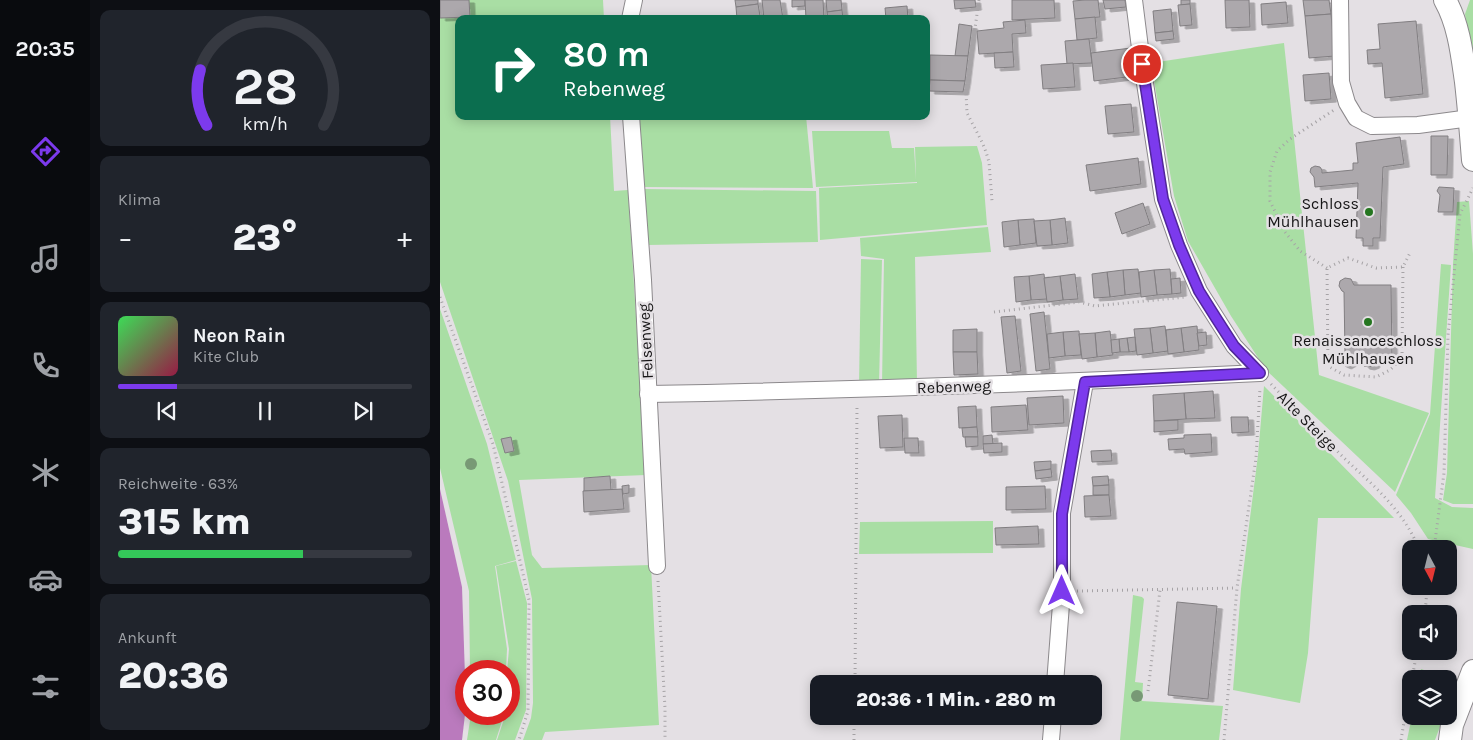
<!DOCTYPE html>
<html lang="de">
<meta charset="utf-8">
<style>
:root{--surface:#171b24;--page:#20242c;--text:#f1f3f6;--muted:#9ea1a6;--line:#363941;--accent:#7c3aed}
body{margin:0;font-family:Karla,sans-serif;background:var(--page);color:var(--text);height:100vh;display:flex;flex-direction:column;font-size:19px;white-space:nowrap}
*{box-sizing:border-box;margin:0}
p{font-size:16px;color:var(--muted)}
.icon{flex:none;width:28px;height:28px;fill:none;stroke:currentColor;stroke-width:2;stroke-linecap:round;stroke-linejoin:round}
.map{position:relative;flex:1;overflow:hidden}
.panel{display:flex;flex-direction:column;gap:10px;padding:10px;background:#0d0f14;width:350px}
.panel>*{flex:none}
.top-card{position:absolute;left:15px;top:15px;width:475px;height:105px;border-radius:10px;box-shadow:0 2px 12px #0003;background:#0b6e4f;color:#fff;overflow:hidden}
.needle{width:32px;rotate:173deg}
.fabs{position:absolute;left:962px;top:540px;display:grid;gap:10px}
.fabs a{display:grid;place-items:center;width:55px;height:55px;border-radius:10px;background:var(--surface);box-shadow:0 2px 12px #0003;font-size:25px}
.speed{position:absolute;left:15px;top:660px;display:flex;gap:10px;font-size:25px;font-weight:700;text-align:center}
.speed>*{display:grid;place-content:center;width:65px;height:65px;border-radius:50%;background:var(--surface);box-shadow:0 2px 12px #0003;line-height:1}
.speed .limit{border:8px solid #d22;background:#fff;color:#111}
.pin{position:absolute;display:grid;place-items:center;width:42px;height:42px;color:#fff;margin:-21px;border:2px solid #fff;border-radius:50%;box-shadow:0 1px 5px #0007}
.me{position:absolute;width:55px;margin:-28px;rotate:0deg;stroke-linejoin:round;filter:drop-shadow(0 0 4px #0008)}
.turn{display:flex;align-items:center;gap:18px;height:105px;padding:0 25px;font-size:22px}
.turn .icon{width:65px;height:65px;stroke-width:2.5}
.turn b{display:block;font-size:35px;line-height:42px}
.big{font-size:38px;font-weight:800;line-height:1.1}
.panel .card{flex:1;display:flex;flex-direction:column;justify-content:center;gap:8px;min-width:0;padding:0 18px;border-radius:10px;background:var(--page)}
.panel .dial{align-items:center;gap:0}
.dial svg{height:130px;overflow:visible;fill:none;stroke:var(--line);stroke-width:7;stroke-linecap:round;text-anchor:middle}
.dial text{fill:var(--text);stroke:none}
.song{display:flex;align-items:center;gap:15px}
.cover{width:60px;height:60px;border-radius:8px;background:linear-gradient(135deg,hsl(130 70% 55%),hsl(340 70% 35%))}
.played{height:5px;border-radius:2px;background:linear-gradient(90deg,var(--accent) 20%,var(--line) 20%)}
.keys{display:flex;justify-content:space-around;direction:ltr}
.heat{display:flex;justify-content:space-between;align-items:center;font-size:28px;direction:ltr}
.charge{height:8px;border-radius:4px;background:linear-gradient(90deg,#34c759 63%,var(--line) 0)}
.trip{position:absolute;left:370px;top:675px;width:292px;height:50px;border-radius:10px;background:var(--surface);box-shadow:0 2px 12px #0003;font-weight:800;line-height:50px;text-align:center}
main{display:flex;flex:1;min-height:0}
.tab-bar{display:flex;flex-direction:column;width:90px;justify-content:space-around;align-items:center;background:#090b0e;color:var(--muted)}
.tab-bar .icon{width:35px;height:35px}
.tab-bar .selected{color:var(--accent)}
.tab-bar b{font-size:22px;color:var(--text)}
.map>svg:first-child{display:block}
.green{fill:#a9dea4}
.water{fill:#ba7abd}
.building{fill:#aca8ac;stroke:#817e81;filter:url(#shadow)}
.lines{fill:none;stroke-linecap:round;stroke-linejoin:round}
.street-casing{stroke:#8c898c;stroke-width:18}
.secondary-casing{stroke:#8c898c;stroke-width:24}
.path{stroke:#a6a3a6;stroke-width:3;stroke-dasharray:1 4;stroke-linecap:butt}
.street{stroke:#fff;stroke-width:16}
.secondary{stroke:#fff;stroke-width:22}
.tree{fill:#789975}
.route-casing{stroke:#51269a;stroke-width:12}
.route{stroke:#7c3aed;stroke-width:9}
.poi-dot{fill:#257620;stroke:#e4e0e4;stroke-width:2}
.labels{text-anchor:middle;stroke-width:5;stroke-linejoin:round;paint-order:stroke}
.poi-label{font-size:16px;fill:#161516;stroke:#e4e0e4;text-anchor:end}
.street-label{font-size:16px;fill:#161516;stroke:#e4e0e4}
</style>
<main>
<nav class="tab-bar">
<b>20:35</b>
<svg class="icon selected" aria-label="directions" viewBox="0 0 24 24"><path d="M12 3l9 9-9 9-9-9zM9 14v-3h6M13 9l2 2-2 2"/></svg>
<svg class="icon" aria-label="music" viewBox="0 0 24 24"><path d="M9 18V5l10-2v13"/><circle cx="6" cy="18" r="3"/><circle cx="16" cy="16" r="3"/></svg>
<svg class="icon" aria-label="phone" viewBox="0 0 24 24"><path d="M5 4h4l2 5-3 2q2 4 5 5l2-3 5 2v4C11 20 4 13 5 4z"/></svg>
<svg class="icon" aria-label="climate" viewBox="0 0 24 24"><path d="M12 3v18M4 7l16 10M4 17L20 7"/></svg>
<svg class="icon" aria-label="car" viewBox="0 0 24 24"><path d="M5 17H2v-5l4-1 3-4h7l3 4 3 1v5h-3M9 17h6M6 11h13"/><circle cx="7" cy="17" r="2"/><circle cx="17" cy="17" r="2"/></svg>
<svg class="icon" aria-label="filters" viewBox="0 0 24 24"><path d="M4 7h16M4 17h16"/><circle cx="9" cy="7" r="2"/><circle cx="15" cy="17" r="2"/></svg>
</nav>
<section class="panel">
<div class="card dial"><svg viewBox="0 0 100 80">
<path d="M14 69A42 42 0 1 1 86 69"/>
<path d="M14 69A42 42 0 0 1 10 35" stroke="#7c3aed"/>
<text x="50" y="56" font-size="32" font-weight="700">28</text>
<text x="50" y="72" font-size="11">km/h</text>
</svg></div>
<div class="card"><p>Klima</p>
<div class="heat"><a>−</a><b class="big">23°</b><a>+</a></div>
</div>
<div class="card">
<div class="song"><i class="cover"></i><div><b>Neon Rain</b><p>Kite Club</p></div></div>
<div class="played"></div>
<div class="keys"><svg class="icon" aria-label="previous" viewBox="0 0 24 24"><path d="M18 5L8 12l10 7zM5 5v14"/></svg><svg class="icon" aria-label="pause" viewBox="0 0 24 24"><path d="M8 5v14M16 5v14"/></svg><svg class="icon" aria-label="next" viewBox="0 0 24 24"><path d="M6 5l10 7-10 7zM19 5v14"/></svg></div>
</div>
<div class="card"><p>Reichweite · 63%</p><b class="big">315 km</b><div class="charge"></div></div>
<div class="card"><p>Ankunft</p><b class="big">20:36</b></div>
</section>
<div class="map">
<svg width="1033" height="740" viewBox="0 0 1033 740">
<defs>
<filter id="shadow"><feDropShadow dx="5.5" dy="3" stdDeviation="0" flood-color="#0004"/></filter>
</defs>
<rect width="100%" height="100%" fill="#e4e0e4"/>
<g class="green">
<polygon points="0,0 163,0 164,19 19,19 19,116 170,116 174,191 188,190 206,475 79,480 92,555 102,568 211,565 219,725 105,732 102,740 83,740 91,718 93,703 92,599 68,481 0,282"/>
<polygon points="1030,0 1033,0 1033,60 1025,14"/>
<polygon points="844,43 879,375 989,413 955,492 826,370 791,316 748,241 734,196 711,63"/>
<polygon points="198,116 366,116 373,188 203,187"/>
<polygon points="372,131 449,131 452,148 474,148 476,180 475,147 537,146 542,163 547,225 380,240 379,188 477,183 477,182 376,187"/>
<polygon points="204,189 376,191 378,242 207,245"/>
<polygon points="1029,201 1033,254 1033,504 1013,504 1003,500 1007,473 1013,264 1017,202"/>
<polygon points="548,227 551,252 475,257 477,384 442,385 444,259 421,256 420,238"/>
<polygon points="421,259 442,260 439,385 419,386"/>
<polygon points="1001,264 1011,265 995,498 1012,507 1033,508 1033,549 988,539 971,513 956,495 990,414"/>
<polygon points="0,309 47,444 76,560 55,566 67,649 66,671 30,671 29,591 0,468"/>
<polygon points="824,386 954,518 878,518 868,653 860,703 793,690 801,589 818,455"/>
<polygon points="553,521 553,553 419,554 420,522"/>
<polygon points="76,561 87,603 86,710 75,740 57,740 63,722 64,714 69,714 69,671 67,671 69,649 56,566"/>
<polygon points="693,595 702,597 704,599 695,682 703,683 702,701 783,706 779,740 680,740"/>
<polygon points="981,669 1017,681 1009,703 1009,679 979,679"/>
<polygon points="31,714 62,714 62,721 56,740 27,740"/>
<polygon points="972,716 1004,716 995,740 967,740"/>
</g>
<polygon class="water" points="0,489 22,587 26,706 22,740 0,740"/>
<g class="building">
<polygon points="0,0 29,0 30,17 0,18"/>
<polygon points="295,0 318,0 318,4 296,7"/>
<polygon points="322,0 340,0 343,19 324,19"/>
<polygon points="352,0 365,0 365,6 352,7"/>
<polygon points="365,0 383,0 384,19 366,19"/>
<polygon points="386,0 401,0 402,10 387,12"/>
<polygon points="514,0 535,0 536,7 515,9"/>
<polygon points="572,0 614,0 615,18 572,20"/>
<polygon points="645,0 658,0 660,17 635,19 633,1"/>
<polygon points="663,0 685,0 686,7 665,9"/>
<polygon points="741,0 750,0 750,4 741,5"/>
<polygon points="785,0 809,0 810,27 786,28"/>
<polygon points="863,0 889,0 891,14 865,16"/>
<polygon points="846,2 848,23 822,25 821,4"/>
<polygon points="318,4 320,16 297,19 296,7"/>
<polygon points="750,4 752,25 740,26 738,5"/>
<polygon points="467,6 468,19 446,19 445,8"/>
<polygon points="731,9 733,31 715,33 713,11"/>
<polygon points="402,10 403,19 388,19 387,12"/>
<polygon points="891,14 895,56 869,58 865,16"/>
<polygon points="320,16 320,19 301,19"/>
<polygon points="655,17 657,38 637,40 635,19"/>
<polygon points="585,20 586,33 572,34 573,52 539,54 537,31 564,28 563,22"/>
<polygon points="976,21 983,94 945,98 942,63 928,64 927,50 940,49 938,24"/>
<polygon points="519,24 532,26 528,56 515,56"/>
<polygon points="733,31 734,39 716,41 715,33"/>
<polygon points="649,39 652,63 627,64 625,41"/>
<polygon points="691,48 695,76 654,81 651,53"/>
<polygon points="573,52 574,67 555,68 554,53"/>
<polygon points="490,55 528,56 525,81 490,80"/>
<polygon points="633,63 635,87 603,89 601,65"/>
<polygon points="889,73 891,99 865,101 863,75"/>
<polygon points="490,80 525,81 523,92 489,91"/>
<polygon points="691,104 694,132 668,134 665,106"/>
<polygon points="991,136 1008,136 1007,175 991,175"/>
<polygon points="960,137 964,164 943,167 940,238 933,238 933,246 923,246 923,238 916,238 918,183 875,187 874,177 870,172 871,168 875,166 880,167 882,170 882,173 913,170 913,163 918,163 916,143"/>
<polygon points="698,158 701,184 650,191 646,165"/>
<polygon points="999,187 1014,188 1013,212 998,212 1000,195 997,191"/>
<polygon points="703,203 710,224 682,234 675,213"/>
<polygon points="625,218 628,243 612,245 610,220"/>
<polygon points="594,219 596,243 580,245 578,220"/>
<polygon points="578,220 580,245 564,247 562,222"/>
<polygon points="610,220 612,245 597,246 594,221"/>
<polygon points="698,269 701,293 685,295 683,270"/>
<polygon points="730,269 732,294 717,295 714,270"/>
<polygon points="683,270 685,295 670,297 667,272"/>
<polygon points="714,270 717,295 701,297 699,272"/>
<polygon points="667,272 670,297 654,298 652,274"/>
<polygon points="604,274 607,299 591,300 589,276"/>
<polygon points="635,274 638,299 623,300 620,276"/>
<polygon points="589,276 591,300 576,302 574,277"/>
<polygon points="620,276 623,300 607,302 604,278"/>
<polygon points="740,278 741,293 732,294 731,279"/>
<polygon points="905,278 911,279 914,285 951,285 952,359 935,359 934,365 929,367 924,366 922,360 912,360 911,363 906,366 901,364 899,360 900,355 905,353 904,292 902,291 899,286 900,281"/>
<polygon points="604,312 610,369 596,371 590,314"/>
<polygon points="575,316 581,371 567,373 561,317"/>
<polygon points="725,326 728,351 713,353 710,328"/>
<polygon points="757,326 759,350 744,352 741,328"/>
<polygon points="710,328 713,353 697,355 694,329"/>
<polygon points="741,328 744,352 728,354 726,330"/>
<polygon points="537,329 537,352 513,352 513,330"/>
<polygon points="639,331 641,355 625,356 623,332"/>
<polygon points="670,331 673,355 657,357 655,333"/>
<polygon points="623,332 625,356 609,358 607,334"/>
<polygon points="766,332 767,345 759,346 757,333"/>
<polygon points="655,333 657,357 642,359 639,334"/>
<polygon points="695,337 696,351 689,352 687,338"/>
<polygon points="687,338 689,352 680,352 679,339"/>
<polygon points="679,339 680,352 672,353 671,340"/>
<polygon points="513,352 537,352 538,374 514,375"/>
<polygon points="773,391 775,418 746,419 744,393"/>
<polygon points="744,393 746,419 714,421 713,395"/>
<polygon points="623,396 624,423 589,425 587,398"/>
<polygon points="586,405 588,430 552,432 551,407"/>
<polygon points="536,406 537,427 519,428 518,407"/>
<polygon points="462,415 463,447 440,448 438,416"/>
<polygon points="791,417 808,417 809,432 792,433"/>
<polygon points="738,420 738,430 714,432 714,421"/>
<polygon points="537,427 538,437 523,437 522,428"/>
<polygon points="771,434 772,452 745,454 744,449 729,450 728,439 744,438 744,435"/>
<polygon points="552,435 553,444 543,444 543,436"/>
<polygon points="71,437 74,451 65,453 61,439"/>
<polygon points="525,437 538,437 538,446 526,447"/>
<polygon points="464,438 478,438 479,453 465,453"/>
<polygon points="562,443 562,452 544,453 543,444"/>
<polygon points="671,450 672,461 652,462 651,451"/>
<polygon points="611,461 611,469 595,471 594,462"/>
<polygon points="611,469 612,477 596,479 595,471"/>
<polygon points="170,476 171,490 144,491 144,478"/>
<polygon points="668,476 669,485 653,486 652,477"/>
<polygon points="189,485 189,493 183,494 182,486"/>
<polygon points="669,485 669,495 653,495 653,486"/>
<polygon points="605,486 606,509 566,510 566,487"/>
<polygon points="182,489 184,509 144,512 143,491"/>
<polygon points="669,495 671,516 645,517 644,496"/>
<polygon points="598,526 599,544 556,545 555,528"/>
<polygon points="737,602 777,606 768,699 728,695"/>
</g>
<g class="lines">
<g class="street-casing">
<g id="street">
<polyline points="694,0 702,64 723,199 739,245 759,291 794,346 820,373"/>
<polyline points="900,0 901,82 907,103 916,118 932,126 978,125 1030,118"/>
<polyline points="190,19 194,0"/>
<polyline points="191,116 203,280 217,566"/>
<path d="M 208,394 C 412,390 616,383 820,373"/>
<polyline points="615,684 622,591 622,513 645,382"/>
<polyline points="611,740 613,716"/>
</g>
</g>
<g class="secondary-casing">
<g id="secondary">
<path d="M 1005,0 C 1019,25 1022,54 1026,82 C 1029,108 1031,134 1033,160"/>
<polyline points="1010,740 1012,725 1033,671"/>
</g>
</g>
<g class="path">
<polyline points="539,0 526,92 527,113 542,142 546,152 549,162 552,201"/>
<polyline points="963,267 962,358 950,370 936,377 904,375 888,366 887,268 908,258 936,268 963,267 970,253"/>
<polyline points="887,268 860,251 845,232 830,201 830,172 837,151 850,139 894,110"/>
<polyline points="0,297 53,444 89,600 88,711 79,740"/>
<polyline points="554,312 639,302 655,306 745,297"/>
<path d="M 831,384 C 855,409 879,433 904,458 C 933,485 964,511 979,549"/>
<polyline points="994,549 1004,473 1008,335 1020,214 1033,188"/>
<polyline points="218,581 225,708 225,740"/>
<polyline points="637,591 797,588"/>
<polyline points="984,614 986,603 987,586"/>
<polyline points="972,679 977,651"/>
<polyline points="415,684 417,405"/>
<polyline points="708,691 720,590"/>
<polyline points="414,740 414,716"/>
<polyline points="784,740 797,588 816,458 820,388"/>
<polyline points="961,740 971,680"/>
</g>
<use href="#street" class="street"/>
<use href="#secondary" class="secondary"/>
</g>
<g class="tree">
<circle cx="31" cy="464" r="6"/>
<circle cx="697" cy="696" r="6"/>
</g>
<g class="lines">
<g class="route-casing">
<polyline id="route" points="622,591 622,514 645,382 820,373 794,346 776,318 759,291 739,245 723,199 702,64"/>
</g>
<use href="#route" class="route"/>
</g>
<g class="poi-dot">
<circle cx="929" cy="212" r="5"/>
<circle cx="928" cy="322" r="5"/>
</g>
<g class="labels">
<g class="poi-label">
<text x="919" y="209">Schloss<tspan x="919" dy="18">Mühlhausen</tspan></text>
<text x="928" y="346" text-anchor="middle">Renaissanceschloss<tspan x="928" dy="18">Mühlhausen</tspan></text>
</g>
<g class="street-label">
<text transform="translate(205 341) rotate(-93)" y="6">Felsenweg</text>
<text transform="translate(514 386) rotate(-2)" y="6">Rebenweg</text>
<text transform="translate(868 421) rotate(45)" y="6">Alte Steige</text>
</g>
</g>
</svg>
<div class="fabs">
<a><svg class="needle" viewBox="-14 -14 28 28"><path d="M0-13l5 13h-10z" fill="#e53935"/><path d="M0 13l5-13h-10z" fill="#9ea1a6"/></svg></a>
<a><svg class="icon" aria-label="sound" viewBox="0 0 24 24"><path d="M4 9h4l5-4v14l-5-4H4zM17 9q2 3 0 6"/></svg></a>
<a><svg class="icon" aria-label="layers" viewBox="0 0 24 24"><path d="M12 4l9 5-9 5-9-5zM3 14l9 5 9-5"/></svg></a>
</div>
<div class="speed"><div class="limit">30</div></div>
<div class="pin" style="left:702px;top:64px;background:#d93025"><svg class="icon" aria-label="arrive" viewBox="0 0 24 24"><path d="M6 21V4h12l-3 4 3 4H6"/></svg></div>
<svg class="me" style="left:622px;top:591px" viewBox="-20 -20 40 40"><path d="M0-17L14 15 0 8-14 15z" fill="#7c3aed" stroke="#fff" stroke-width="4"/></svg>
<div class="trip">20:36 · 1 Min. · 280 m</div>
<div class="top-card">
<div class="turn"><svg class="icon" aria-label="right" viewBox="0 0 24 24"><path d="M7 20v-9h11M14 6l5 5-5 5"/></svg><div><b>80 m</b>Rebenweg</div></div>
</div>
</div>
</main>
